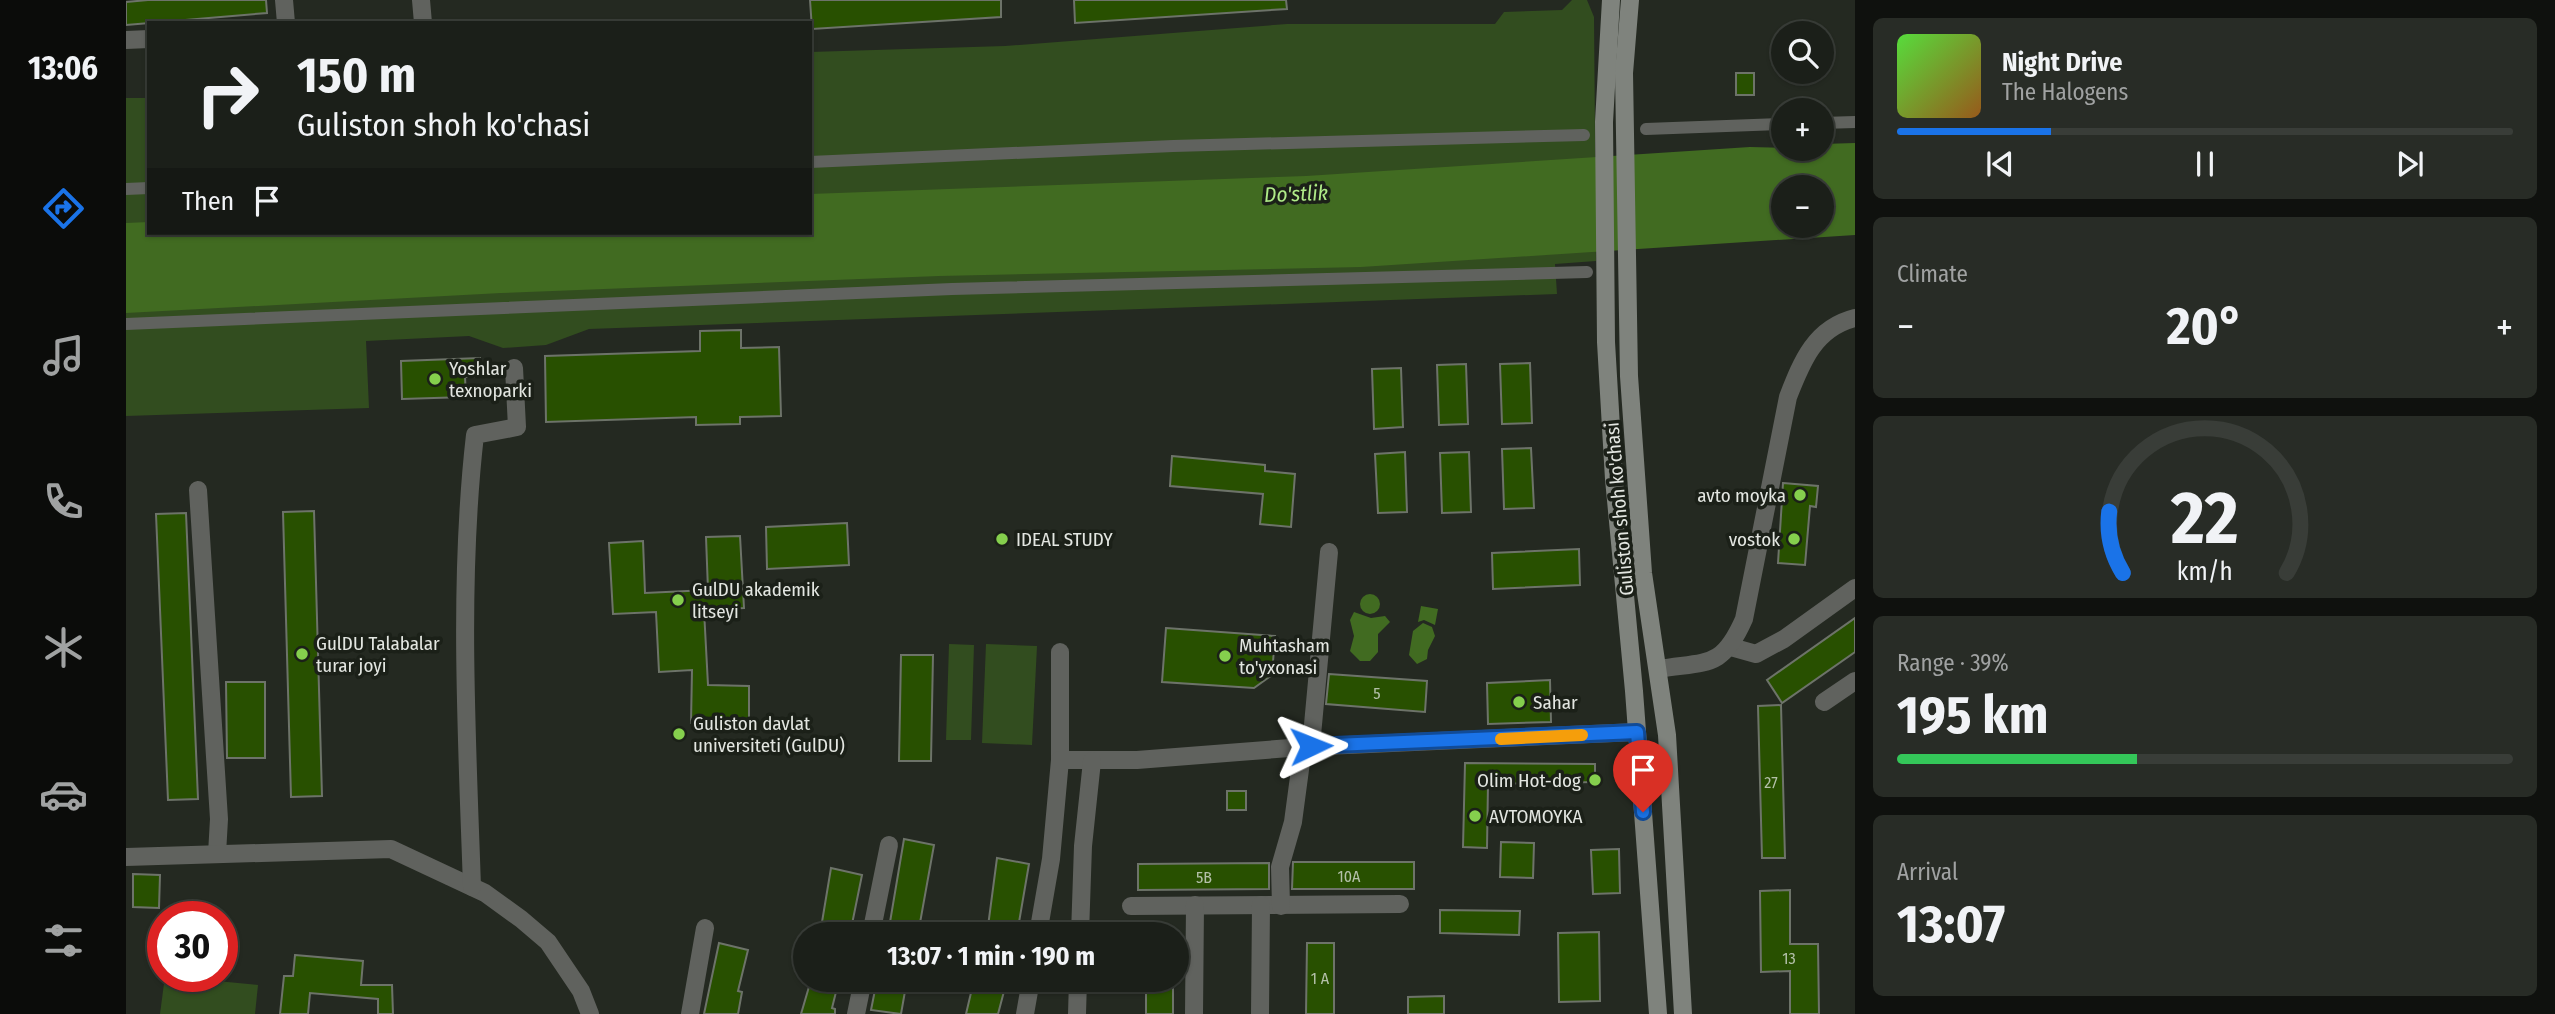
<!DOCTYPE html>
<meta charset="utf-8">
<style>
:root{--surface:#1b1f19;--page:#282c26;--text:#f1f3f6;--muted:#a0a2a2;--line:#393d38;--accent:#1a73e8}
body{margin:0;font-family:"Fira Sans Condensed",sans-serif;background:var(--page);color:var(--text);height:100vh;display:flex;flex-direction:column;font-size:26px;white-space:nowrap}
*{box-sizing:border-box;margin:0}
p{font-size:23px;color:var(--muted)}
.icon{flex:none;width:38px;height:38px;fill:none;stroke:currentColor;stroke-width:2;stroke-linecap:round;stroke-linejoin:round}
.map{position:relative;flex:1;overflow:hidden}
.drawer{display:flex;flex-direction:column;gap:18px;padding:18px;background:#0f110e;width:700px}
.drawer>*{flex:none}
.banner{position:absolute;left:21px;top:21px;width:665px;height:214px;border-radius:0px;box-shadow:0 2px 5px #0004,0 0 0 2px var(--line);background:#1b1f19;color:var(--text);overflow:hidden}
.buttons{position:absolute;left:1645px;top:21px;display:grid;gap:14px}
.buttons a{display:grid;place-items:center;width:63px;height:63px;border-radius:50%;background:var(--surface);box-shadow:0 2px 5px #0004,0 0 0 2px var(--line);font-size:35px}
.speed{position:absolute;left:21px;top:901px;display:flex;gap:14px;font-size:35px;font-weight:700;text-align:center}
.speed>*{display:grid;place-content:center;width:91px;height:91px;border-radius:50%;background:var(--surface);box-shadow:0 2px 5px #0004,0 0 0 2px var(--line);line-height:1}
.speed .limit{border:10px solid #d22;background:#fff;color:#111}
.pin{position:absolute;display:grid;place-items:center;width:60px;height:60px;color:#fff;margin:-72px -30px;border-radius:50% 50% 50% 0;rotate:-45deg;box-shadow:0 0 7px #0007}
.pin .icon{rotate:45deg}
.me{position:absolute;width:77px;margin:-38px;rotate:88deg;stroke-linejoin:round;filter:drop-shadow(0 0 5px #0008)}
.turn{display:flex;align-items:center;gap:24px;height:147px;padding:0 35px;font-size:32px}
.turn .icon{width:91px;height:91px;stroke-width:2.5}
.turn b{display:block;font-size:49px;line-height:60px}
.then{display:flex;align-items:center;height:66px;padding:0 35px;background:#0003;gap:14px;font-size:26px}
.big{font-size:52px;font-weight:700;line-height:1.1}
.drawer .card{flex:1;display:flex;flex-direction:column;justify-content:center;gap:10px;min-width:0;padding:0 24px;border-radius:10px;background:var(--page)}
.drawer .dial{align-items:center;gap:0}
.dial svg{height:182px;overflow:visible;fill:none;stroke:var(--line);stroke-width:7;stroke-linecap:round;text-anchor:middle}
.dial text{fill:var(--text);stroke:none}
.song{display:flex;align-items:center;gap:21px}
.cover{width:84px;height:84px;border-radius:10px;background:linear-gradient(135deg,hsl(110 70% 55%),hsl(30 70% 35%))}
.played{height:7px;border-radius:4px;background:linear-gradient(90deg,var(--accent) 25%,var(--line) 25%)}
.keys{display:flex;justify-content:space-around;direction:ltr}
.heat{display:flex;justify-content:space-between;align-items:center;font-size:38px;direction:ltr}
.charge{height:10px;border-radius:5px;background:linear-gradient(90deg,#34c759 39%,var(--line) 0)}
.trip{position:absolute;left:667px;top:922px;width:396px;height:70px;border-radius:35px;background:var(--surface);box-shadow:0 2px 5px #0004,0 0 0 2px var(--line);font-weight:700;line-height:70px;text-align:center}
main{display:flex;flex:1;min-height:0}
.tabs{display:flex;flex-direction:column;width:126px;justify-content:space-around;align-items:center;background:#0b0c0a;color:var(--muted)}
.tabs .icon{width:49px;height:49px}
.tabs .on{color:var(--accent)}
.tabs b{font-size:32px;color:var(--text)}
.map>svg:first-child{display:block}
.green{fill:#324d1f}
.water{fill:#416b21;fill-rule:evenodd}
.building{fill:#285000;stroke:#6d7369;stroke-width:2}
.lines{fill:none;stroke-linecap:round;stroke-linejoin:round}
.pedestrian{stroke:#60625e;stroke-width:12}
.minor{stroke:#60625e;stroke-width:18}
.secondary{stroke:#7f837d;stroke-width:18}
.route-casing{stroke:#114b97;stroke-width:18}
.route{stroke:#1a73e8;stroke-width:12}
.slow{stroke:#f59e0b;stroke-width:12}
.poi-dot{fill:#85cf4d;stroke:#1b2018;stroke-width:2.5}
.labels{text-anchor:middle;stroke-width:7;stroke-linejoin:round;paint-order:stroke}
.number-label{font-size:16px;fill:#b4c0a9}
.poi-label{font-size:19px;fill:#e3e6e1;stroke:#1b2018;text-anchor:start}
.street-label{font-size:19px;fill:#e3e6e1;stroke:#1b2018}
.water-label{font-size:21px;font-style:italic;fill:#afeb88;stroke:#1b2018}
</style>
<main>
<nav class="tabs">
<b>13:06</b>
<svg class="icon on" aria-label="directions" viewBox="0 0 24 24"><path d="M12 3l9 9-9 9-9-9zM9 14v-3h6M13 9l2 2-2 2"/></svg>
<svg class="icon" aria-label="music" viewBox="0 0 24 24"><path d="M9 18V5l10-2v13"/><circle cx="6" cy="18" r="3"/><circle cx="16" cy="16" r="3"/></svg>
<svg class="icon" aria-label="phone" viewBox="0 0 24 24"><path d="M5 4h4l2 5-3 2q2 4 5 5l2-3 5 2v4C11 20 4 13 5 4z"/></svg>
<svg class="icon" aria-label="climate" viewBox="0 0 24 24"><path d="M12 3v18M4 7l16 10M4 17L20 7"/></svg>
<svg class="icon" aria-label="car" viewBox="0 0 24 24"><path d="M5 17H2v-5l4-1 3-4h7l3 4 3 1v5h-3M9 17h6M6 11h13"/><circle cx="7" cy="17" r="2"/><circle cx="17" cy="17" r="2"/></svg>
<svg class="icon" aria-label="filters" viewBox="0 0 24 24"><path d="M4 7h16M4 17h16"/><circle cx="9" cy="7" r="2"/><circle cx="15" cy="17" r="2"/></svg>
</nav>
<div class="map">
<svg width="1729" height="1014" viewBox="0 0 1729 1014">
<rect width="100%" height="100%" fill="#242921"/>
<g class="green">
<polygon points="1446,0 1461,0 1468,17 1470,261 1429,264 1431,294 463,329 420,345 377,348 343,336 240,341 243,408 0,416 0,98 23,98 23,233 684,233 684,52 879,46 1161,24 1369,24 1378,12 1436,10"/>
<polygon points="823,644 848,645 845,740 820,740"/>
<polygon points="860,644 911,646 906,745 856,743"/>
<polygon points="39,976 132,985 129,1014 34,1014"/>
</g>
<g class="water">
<path d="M 1729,143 L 1729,235 L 1235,267 L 813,276 L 375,293 L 0,313 L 0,223 L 23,222 L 23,233 L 684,233 L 684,194 L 1180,176 L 1624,147 L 1696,149 L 1696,144 ZM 1657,187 L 1696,187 L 1696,226 L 1657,226 Z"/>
<circle cx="1244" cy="604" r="10"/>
<polygon points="1295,606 1312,609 1309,625 1298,620 1292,622"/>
<polygon points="1228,612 1245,618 1259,616 1264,622 1252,634 1252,652 1244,661 1234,661 1224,651 1228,636 1224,620"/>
<polygon points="1297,623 1306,627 1309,636 1302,650 1301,659 1291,664 1283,655 1287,631"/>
</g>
<g class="building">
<polygon points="22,0 140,0 141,13 0,25 0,2"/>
<polygon points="684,0 875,0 875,17 686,29"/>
<polygon points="948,0 1160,0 1161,9 949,23"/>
<rect x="1610" y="73" width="18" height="22"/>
<polygon points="615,330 615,348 653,347 655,416 614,417 614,424 570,425 570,417 420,422 419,356 574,351 574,331"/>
<polygon points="354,358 354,377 339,377 340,397 276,399 275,361"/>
<polygon points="1404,363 1406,423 1376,424 1374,364"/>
<polygon points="1340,364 1342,424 1313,425 1311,365"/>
<polygon points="1275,368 1277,427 1248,429 1246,369"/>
<polygon points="1405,448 1408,508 1378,509 1376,449"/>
<polygon points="1279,452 1281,512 1252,513 1249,454"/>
<polygon points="1343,452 1345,512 1316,513 1314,453"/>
<polygon points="1046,456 1139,465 1139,471 1169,474 1165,527 1134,524 1137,494 1044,486"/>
<polygon points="1657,483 1692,486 1690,507 1684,506 1679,565 1652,563"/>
<polygon points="188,511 196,796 165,797 157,512"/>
<polygon points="60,513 72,799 42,800 30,514"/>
<polygon points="721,523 723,565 641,569 640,527"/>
<polygon points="614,536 618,608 578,610 582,685 623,686 623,724 565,723 566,670 533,672 530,612 487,614 483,543 517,541 519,593 582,590 580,537"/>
<polygon points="1453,549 1454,585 1367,589 1366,553"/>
<polygon points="1729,618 1729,652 1656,703 1641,680"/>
<polygon points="1040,628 1149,636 1146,675 1128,688 1036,682"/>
<polygon points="775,655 807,655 805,761 773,761"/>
<polygon points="1203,674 1301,681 1299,712 1200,704"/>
<polygon points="1424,680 1425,722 1362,724 1361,683"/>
<polygon points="100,682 139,682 139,758 101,758"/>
<polygon points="1655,705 1659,858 1636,858 1632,706"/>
<polygon points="1339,763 1469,764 1469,782 1362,784 1361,848 1337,847"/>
<rect x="1101" y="791" width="19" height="19"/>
<polygon points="778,839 808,845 792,934 762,934"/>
<polygon points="1375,842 1408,843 1407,878 1374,877"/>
<polygon points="1493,849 1494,893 1467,894 1465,850"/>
<polygon points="871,858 903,864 891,934 861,934"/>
<polygon points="1167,862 1288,862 1288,889 1166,889"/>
<polygon points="1143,863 1143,889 1012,890 1012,864"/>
<polygon points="705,868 736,875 724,934 694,934"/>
<polygon points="7,874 34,875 33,908 7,907"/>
<polygon points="1664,890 1664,944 1692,944 1693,1014 1664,1014 1664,971 1635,972 1634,891"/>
<polygon points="1314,910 1394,911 1393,935 1314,933"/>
<polygon points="1473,932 1474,1001 1433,1002 1432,933"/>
<polygon points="593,943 622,950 612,991 616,992 612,1014 578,1014"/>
<polygon points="1181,943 1208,943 1208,1014 1180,1014"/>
<polygon points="169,955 237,961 235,985 266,985 267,1014 252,1014 252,999 184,993 182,1014 154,1014 158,976 167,976"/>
<polygon points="685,980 713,980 706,1008 709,1009 709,1014 675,1014"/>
<polygon points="751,980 781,980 775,1014 745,1010"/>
<polygon points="848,980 881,980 872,1014 840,1014"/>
<rect x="1020" y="980" width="27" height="34"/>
<polygon points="1318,996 1318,1014 1282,1014 1282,997"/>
</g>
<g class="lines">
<g class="pedestrian">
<polyline points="1696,123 1729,122"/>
<polyline points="1520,129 1657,124"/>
<polyline points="684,162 1047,146 1458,135"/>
<polyline points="0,189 23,188"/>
<polyline points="0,324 826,289 1461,272"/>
</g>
<g class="minor">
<polyline points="158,0 160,23"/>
<polyline points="295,0 297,23"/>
<polyline points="0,40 23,39"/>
<polyline points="72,490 93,819 91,854"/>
<polyline points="1605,647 1630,654 1658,639 1729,588"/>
<polyline points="934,652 934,760"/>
<path d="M 1533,669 C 1582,661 1596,669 1618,619 L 1662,397 C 1676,361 1689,328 1729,318"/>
<polyline points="1698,702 1729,681"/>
<polyline points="1185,746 1203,552"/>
<polyline points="0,857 265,849 359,893 395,919 422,942 455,991 464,1014"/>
<path d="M 346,887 C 341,738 332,583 349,435 L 391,427 L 388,368"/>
<polyline points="1005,906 1274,904"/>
<polyline points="1155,906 1154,867 1167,822 1177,747 1511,732"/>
<polyline points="745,934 763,845"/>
<polyline points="912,934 925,859 934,760 1011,760 1177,747"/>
<polyline points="954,934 957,846 966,761"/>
<polyline points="564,1014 579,928"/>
<polyline points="730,1014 737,980"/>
<polyline points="899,1014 905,980"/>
<polyline points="951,1014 952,980"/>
<polyline points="1068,1014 1069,905"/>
<polyline points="1134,1014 1135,905"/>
</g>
<g class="secondary">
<polyline points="1485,0 1478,122 1480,342 1488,479 1508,691 1532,1014"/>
<polyline points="1504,0 1498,73 1503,376 1517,573 1541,735 1557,1014"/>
</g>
</g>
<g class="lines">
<g class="route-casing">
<polyline id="route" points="1185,746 1511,732 1517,812"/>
</g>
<use href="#route" class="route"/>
<polyline class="slow" points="1375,739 1456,735"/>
</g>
<g class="poi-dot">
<circle cx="309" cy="379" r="7"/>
<circle cx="1674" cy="495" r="7"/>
<circle cx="876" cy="539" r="7"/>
<circle cx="1668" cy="539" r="7"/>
<circle cx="552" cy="600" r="7"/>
<circle cx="176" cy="654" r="7"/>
<circle cx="1099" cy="656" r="7"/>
<circle cx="1393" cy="702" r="7"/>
<circle cx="553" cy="734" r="7"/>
<circle cx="1469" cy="780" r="7"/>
<circle cx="1349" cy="816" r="7"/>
</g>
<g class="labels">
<g class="number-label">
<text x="1251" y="699">5</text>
<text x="1645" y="788">27</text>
<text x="1223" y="882">10A</text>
<text x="1078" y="883">5B</text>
<text x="1663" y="964">13</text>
<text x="1194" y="984">1 А</text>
</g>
<g class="poi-label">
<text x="323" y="375">Yoshlar<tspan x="323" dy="22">texnoparki</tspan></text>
<text x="1660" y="502" text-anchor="end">avto moyka</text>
<text x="890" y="546">IDEAL STUDY</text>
<text x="1654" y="546" text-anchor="end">vostok</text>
<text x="566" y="596">GulDU akademik<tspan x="566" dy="22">litseyi</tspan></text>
<text x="190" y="650">GulDU Talabalar<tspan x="190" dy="22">turar joyi</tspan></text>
<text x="1113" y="652">Muhtasham<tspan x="1113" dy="22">to'yxonasi</tspan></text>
<text x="1407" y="709">Sahar</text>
<text x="567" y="730">Guliston davlat<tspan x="567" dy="22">universiteti (GulDU)</tspan></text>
<text x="1455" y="787" text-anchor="end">Olim Hot-dog</text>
<text x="1363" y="823">AVTOMOYKA</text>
</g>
<g class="street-label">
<text transform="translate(1493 509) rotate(-95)" y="7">Guliston shoh ko'chasi</text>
</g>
<g class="water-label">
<text transform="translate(1170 194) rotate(-2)" y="7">Do'stlik</text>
</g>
</g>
</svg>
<div class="buttons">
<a><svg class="icon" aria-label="search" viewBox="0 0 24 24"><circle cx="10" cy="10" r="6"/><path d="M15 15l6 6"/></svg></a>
<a>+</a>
<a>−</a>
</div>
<div class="speed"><div class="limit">30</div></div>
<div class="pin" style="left:1517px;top:812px;background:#d93025"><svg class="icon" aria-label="arrive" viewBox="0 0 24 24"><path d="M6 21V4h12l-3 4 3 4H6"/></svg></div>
<svg class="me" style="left:1185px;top:746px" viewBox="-20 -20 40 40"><path d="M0-17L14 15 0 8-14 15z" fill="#1a73e8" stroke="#fff" stroke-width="4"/></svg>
<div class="trip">13:07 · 1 min · 190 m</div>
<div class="banner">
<div class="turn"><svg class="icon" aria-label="right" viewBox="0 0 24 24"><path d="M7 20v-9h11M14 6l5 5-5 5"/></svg><div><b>150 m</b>Guliston shoh ko'chasi</div></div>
<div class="then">Then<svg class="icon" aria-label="arrive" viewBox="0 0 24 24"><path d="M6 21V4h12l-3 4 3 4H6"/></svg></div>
</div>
</div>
<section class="drawer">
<div class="card">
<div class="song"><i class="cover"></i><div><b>Night Drive</b><p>The Halogens</p></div></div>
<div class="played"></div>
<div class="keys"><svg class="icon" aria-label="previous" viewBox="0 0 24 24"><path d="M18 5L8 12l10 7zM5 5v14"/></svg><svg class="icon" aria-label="pause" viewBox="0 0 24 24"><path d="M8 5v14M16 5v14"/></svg><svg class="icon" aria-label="next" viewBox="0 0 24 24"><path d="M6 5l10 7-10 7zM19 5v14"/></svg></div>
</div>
<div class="card"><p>Climate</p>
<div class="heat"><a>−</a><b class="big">20°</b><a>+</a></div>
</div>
<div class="card dial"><svg viewBox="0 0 100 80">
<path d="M14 69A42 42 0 1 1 86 69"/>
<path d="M14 69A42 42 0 0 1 8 42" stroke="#1a73e8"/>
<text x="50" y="56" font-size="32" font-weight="700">22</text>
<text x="50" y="72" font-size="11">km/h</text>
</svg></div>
<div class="card"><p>Range · 39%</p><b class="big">195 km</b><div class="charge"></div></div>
<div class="card"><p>Arrival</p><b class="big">13:07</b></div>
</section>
</main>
